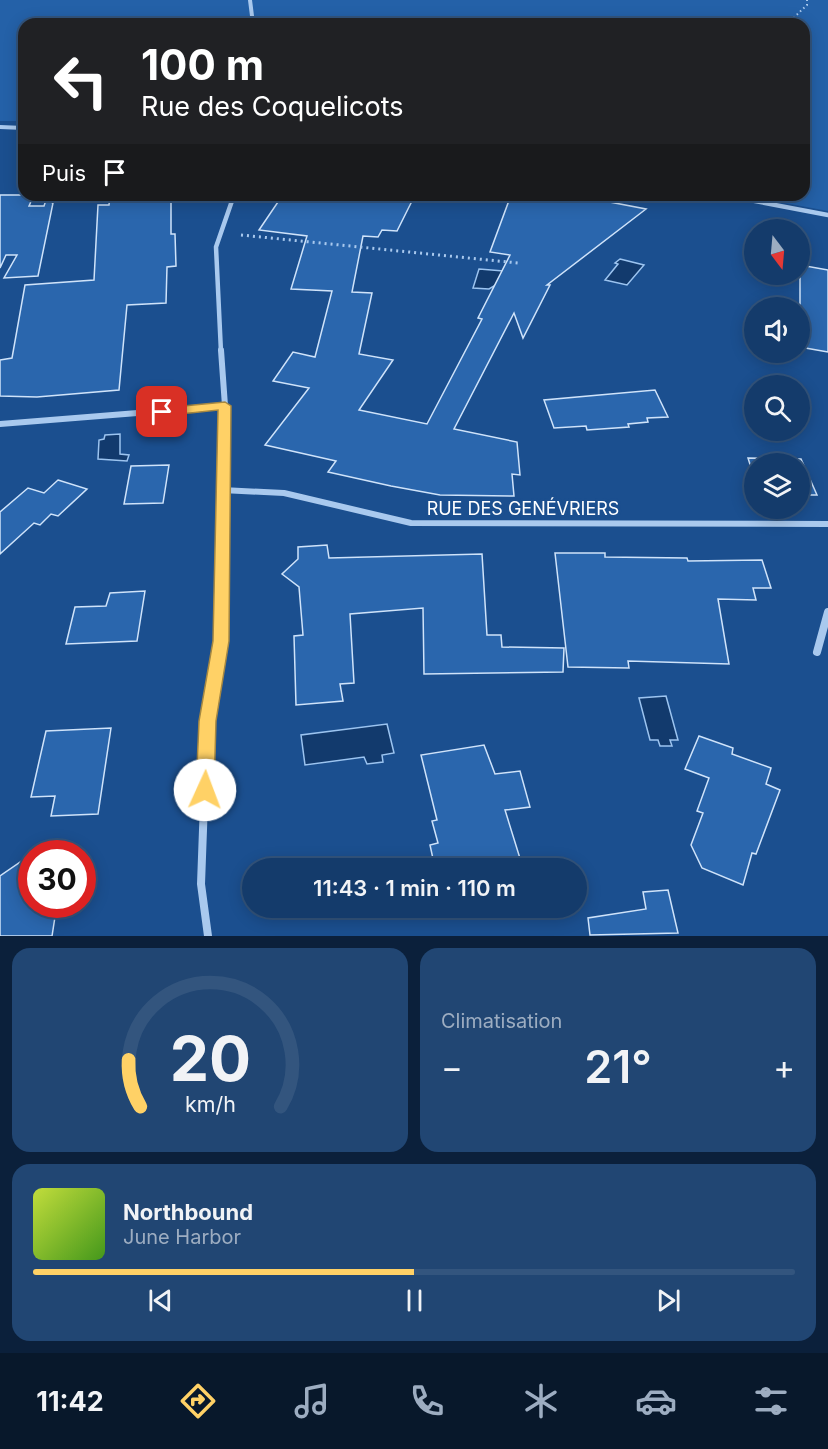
<!DOCTYPE html>
<html lang="fr">
<meta charset="utf-8">
<style>
:root{--surface:#143b6b;--page:#214673;--text:#f1f3f6;--muted:#9dadc1;--line:#33557e;--accent:#ffd166}
body{margin:0;font-family:Inter,sans-serif;background:var(--page);color:var(--text);height:100vh;display:flex;flex-direction:column;font-size:22px;white-space:nowrap}
*{box-sizing:border-box;margin:0}
p{font-size:20px;color:var(--muted)}
.icon{flex:none;width:33px;height:33px;fill:none;stroke:currentColor;stroke-width:2;stroke-linecap:round;stroke-linejoin:round}
.map{position:relative;height:936px;overflow:hidden}
.panel{display:flex;flex-direction:column;gap:12px;padding:12px;background:#0b203b;flex:1}
.panel>*{flex:none}
.hud{position:absolute;left:18px;top:18px;width:792px;height:183px;border-radius:18px;box-shadow:0 3px 15px #0003,0 0 0 2px var(--line);background:#202124;color:#fff;overflow:hidden}
.needle{width:39px;rotate:164deg}
.controls{position:absolute;left:744px;top:219px;display:grid;gap:12px}
.controls a{display:grid;place-items:center;width:66px;height:66px;border-radius:50%;background:var(--surface);box-shadow:0 3px 15px #0003,0 0 0 2px var(--line);font-size:30px}
.speed{position:absolute;left:18px;top:840px;display:flex;gap:12px;font-size:30px;font-weight:700;text-align:center}
.speed>*{display:grid;place-content:center;width:78px;height:78px;border-radius:50%;background:var(--surface);box-shadow:0 3px 15px #0003,0 0 0 2px var(--line);line-height:1}
.speed .limit{border:9px solid #d22;background:#fff;color:#111}
.pin{position:absolute;display:grid;place-items:center;width:51px;height:51px;color:#fff;margin:-26px;border-radius:12px;box-shadow:0 3px 9px #0006}
.me{position:absolute;width:66px;margin:-33px;rotate:2deg;stroke-linejoin:round;filter:drop-shadow(0 0 4px #0008)}
.turn{display:flex;align-items:center;gap:21px;height:126px;padding:0 24px;font-size:27px}
.turn .icon{width:78px;height:78px;stroke-width:2.5}
.turn b{display:block;font-size:42px;line-height:51px}
.then{display:flex;align-items:center;height:57px;padding:0 24px;background:#0003;gap:12px;font-size:22px}
.big{font-size:45px;font-weight:600;line-height:1.1}
.panel .tile{flex:1;display:flex;flex-direction:column;justify-content:center;gap:9px;min-width:0;padding:0 21px;border-radius:18px;background:var(--page)}
.panel .dial{align-items:center;gap:0}
.dial svg{height:156px;overflow:visible;fill:none;stroke:var(--line);stroke-width:7;stroke-linecap:round;text-anchor:middle}
.dial text{fill:var(--text);stroke:none}
.song{display:flex;align-items:center;gap:18px}
.cover{width:72px;height:72px;border-radius:9px;background:linear-gradient(135deg,hsl(70 70% 55%),hsl(100 70% 35%))}
.played{height:6px;border-radius:3px;background:linear-gradient(90deg,var(--accent) 50%,var(--line) 50%)}
.keys{display:flex;justify-content:space-around;direction:ltr}
.heat{display:flex;justify-content:space-between;align-items:center;font-size:33px;direction:ltr}
.panel .tiles{flex:1;display:grid;gap:12px;grid-template-columns:1fr 1fr}
.tile:last-child{grid-column:span 2}
.trip{position:absolute;left:242px;top:858px;width:345px;height:60px;border-radius:30px;background:var(--surface);box-shadow:0 3px 15px #0003,0 0 0 2px var(--line);font-weight:600;line-height:60px;text-align:center}
.tab-bar{display:flex;height:96px;justify-content:space-around;align-items:center;background:#08182b;color:var(--muted)}
.tab-bar .icon{width:42px;height:42px}
.tab-bar .current{color:var(--accent)}
.tab-bar b{font-size:27px;color:var(--text)}
.map>svg:first-child{display:block}
.green{fill:#2461a8}
.water{fill:#123a6d;stroke:#9cc4f0;stroke-width:1.5}
.building{fill:#2a66ad;stroke:#cfe3fa;stroke-width:1.5}
.lines{fill:none;stroke-linecap:round;stroke-linejoin:round}
.path-far1{stroke:#a9c9ee;stroke-width:2;stroke-dasharray:1.5 3;stroke-linecap:butt}
.path{stroke:#a9c9ee;stroke-width:3;stroke-dasharray:2 4;stroke-linecap:butt}
.street-far3{stroke:#a9c9ee;stroke-width:4}
.street-far2{stroke:#a9c9ee;stroke-width:4.5}
.street-far1{stroke:#a9c9ee;stroke-width:6}
.street{stroke:#a9c9ee;stroke-width:8}
.route{fill:#ffd166;stroke:#a68842;stroke-width:1.5}
.labels{text-anchor:middle;stroke-width:6;stroke-linejoin:round;paint-order:stroke}
.street-label{font-size:18px;fill:#fff;stroke:#1b4f8f}
</style>
<div class="map">
<svg width="828" height="936" viewBox="0 0 828 936">
<rect width="100%" height="100%" fill="#1b4f8f"/>
<polygon class="green" points="0,0 828,0 828,211 741,195 804,195 804,24 24,24 24,121 0,121"/>
<g class="water">
<polygon points="620,259 644,265 627,285 605,280 618,264 615,263"/>
<polygon points="479,269 518,272 489,289 473,288"/>
<polygon points="120,434 120,454 129,455 127,461 98,459 99,440 104,439 105,435"/>
<polygon points="666,696 678,740 670,740 672,746 660,746 658,740 650,740 639,698"/>
<polygon points="387,724 394,753 382,755 383,762 367,764 364,757 305,765 301,735"/>
</g>
<g class="building">
<polygon points="0,195 34,195 29,206 44,206 46,200 53,203 38,276 4,278 17,255 6,255 0,268"/>
<polygon points="110,195 171,195 171,234 175,234 176,266 167,267 166,303 127,305 119,390 37,397 0,396 0,360 12,358 25,285 94,280 98,205 109,205"/>
<polygon points="322,195 415,195 397,231 382,230 378,237 363,236 352,292 372,293 359,354 393,360 359,410 427,424 482,319 478,318 510,255 490,252 511,195 573,195 646,209 547,285 550,285 523,338 514,313 454,429 517,442 520,475 512,474 514,496 440,495 391,486 328,472 336,461 265,445 309,388 273,381 293,352 315,357 332,291 291,289 307,236 259,230 282,196 322,200"/>
<polygon points="800,265 828,270 828,352 800,347"/>
<polygon points="655,390 668,417 647,418 648,422 628,424 629,427 587,430 586,426 554,428 544,400"/>
<polygon points="748,458 801,459 817,495 800,495 800,464 754,464 754,477"/>
<polygon points="169,465 163,503 124,504 131,466"/>
<polygon points="58,480 87,489 58,516 51,514 40,525 34,523 0,554 0,512 28,488 44,493"/>
<polygon points="327,545 329,558 482,554 487,635 501,635 502,647 564,648 563,672 424,674 423,608 350,614 354,683 340,684 343,701 296,705 294,636 303,635 299,587 282,574 298,559 298,547"/>
<polygon points="555,553 605,553 605,557 687,558 688,561 762,560 771,588 753,588 756,600 718,599 729,664 628,661 629,668 568,667"/>
<polygon points="145,591 137,641 66,644 75,607 106,606 110,593"/>
<polygon points="111,728 98,814 51,816 55,796 31,797 46,731"/>
<polygon points="699,736 733,748 732,754 771,768 766,784 780,790 756,854 752,853 743,885 702,868 691,845 703,813 697,811 709,778 685,769"/>
<polygon points="484,745 495,774 520,771 530,807 505,810 523,868 435,868 430,845 438,843 432,821 437,820 421,755"/>
<polygon points="32,854 32,904 57,904 52,936 0,936 0,876"/>
<polygon points="668,890 678,933 590,935 588,918 646,909 643,892"/>
</g>
<g class="lines">
<polyline class="path-far1" points="787,24 807,5 807,0"/>
<polyline class="path" points="241,235 518,263"/>
<g class="street-far3">
<polyline points="250,0 253,24"/>
<polyline points="0,127 24,128"/>
</g>
<g class="street-far2">
<polyline points="723,195 828,215"/>
<polyline points="221,352 216,247 234,195"/>
</g>
<g class="street-far1">
<polyline points="221,350 225,406 222,607"/>
<polyline points="0,424 225,406"/>
<polyline points="222,490 284,493 411,523 828,524"/>
</g>
<g class="street">
<polyline points="817,652 828,612"/>
<polyline points="208,936 201,884 207,721 221,641 222,606"/>
</g>
</g>
<polygon class="route" points="225,402 231,406 229,641 216,721 214,790 211,796 205,798 198,796 196,790 199,721 213,641 218,410 162,416 155,412 162,408"/>
<g class="labels">
<g class="street-label">
<text x="523" y="515">RUE DES GENÉVRIERS</text>
</g>
</g>
</svg>
<div class="controls">
<a><svg class="needle" viewBox="-14 -14 28 28"><path d="M0-13l5 13h-10z" fill="#e53935"/><path d="M0 13l5-13h-10z" fill="#9dadc1"/></svg></a>
<a><svg class="icon" aria-label="sound" viewBox="0 0 24 24"><path d="M4 9h4l5-4v14l-5-4H4zM17 9q2 3 0 6"/></svg></a>
<a><svg class="icon" aria-label="search" viewBox="0 0 24 24"><circle cx="10" cy="10" r="6"/><path d="M15 15l6 6"/></svg></a>
<a><svg class="icon" aria-label="layers" viewBox="0 0 24 24"><path d="M12 4l9 5-9 5-9-5zM3 14l9 5 9-5"/></svg></a>
</div>
<div class="speed"><div class="limit">30</div></div>
<div class="pin" style="left:162px;top:412px;background:#d93025"><svg class="icon" aria-label="arrive" viewBox="0 0 24 24"><path d="M6 21V4h12l-3 4 3 4H6"/></svg></div>
<svg class="me" style="left:205px;top:790px" viewBox="-20 -20 40 40"><circle r="19" fill="#fff"/><path d="M0-13L10 11 0 6-10 11z" fill="#ffd166"/></svg>
<div class="trip">11:43 · 1 min · 110 m</div>
<div class="hud">
<div class="turn"><svg class="icon" aria-label="left" viewBox="0 0 24 24"><path d="M17 20v-9H6M10 6l-5 5 5 5"/></svg><div><b>100 m</b>Rue des Coquelicots</div></div>
<div class="then">Puis<svg class="icon" aria-label="arrive" viewBox="0 0 24 24"><path d="M6 21V4h12l-3 4 3 4H6"/></svg></div>
</div>
</div>
<section class="panel">
<div class="tiles">
<div class="tile dial"><svg viewBox="0 0 100 80">
<path d="M14 69A42 42 0 1 1 86 69"/>
<path d="M14 69A42 42 0 0 1 8 45" stroke="#ffd166"/>
<text x="50" y="56" font-size="32" font-weight="700">20</text>
<text x="50" y="72" font-size="11">km/h</text>
</svg></div>
<div class="tile"><p>Climatisation</p>
<div class="heat"><a>−</a><b class="big">21°</b><a>+</a></div>
</div>
<div class="tile">
<div class="song"><i class="cover"></i><div><b>Northbound</b><p>June Harbor</p></div></div>
<div class="played"></div>
<div class="keys"><svg class="icon" aria-label="previous" viewBox="0 0 24 24"><path d="M18 5L8 12l10 7zM5 5v14"/></svg><svg class="icon" aria-label="pause" viewBox="0 0 24 24"><path d="M8 5v14M16 5v14"/></svg><svg class="icon" aria-label="next" viewBox="0 0 24 24"><path d="M6 5l10 7-10 7zM19 5v14"/></svg></div>
</div>
</div>
</section>
<nav class="tab-bar">
<b>11:42</b>
<svg class="icon current" aria-label="directions" viewBox="0 0 24 24"><path d="M12 3l9 9-9 9-9-9zM9 14v-3h6M13 9l2 2-2 2"/></svg>
<svg class="icon" aria-label="music" viewBox="0 0 24 24"><path d="M9 18V5l10-2v13"/><circle cx="6" cy="18" r="3"/><circle cx="16" cy="16" r="3"/></svg>
<svg class="icon" aria-label="phone" viewBox="0 0 24 24"><path d="M5 4h4l2 5-3 2q2 4 5 5l2-3 5 2v4C11 20 4 13 5 4z"/></svg>
<svg class="icon" aria-label="climate" viewBox="0 0 24 24"><path d="M12 3v18M4 7l16 10M4 17L20 7"/></svg>
<svg class="icon" aria-label="car" viewBox="0 0 24 24"><path d="M5 17H2v-5l4-1 3-4h7l3 4 3 1v5h-3M9 17h6M6 11h13"/><circle cx="7" cy="17" r="2"/><circle cx="17" cy="17" r="2"/></svg>
<svg class="icon" aria-label="filters" viewBox="0 0 24 24"><path d="M4 7h16M4 17h16"/><circle cx="9" cy="7" r="2"/><circle cx="15" cy="17" r="2"/></svg>
</nav>
